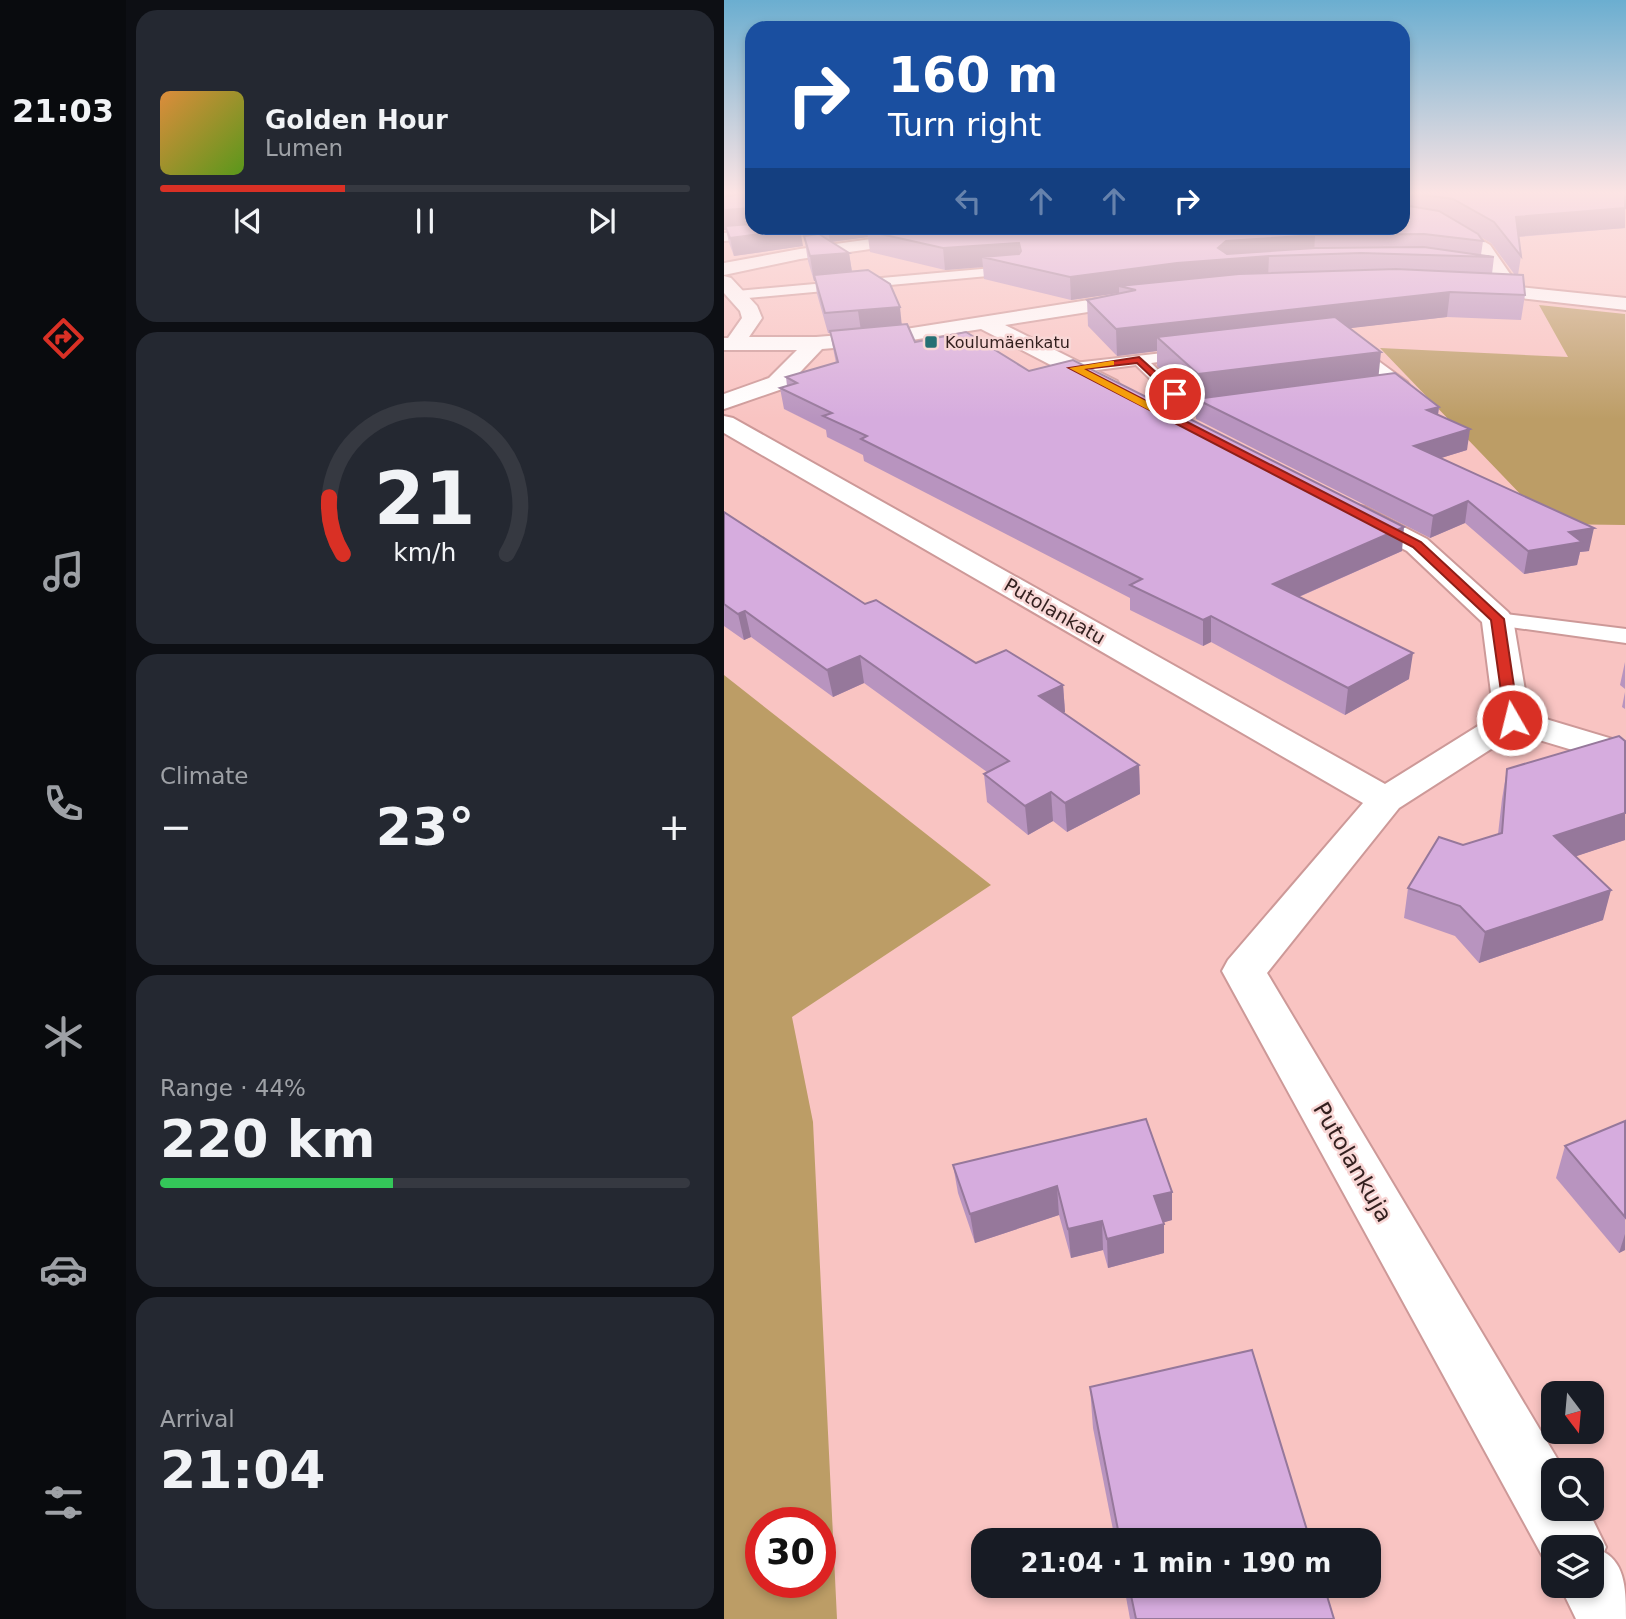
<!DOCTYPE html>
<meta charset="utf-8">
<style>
:root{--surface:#171b24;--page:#242831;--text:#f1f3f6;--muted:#9ea1a6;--line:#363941;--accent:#d93025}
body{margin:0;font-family:"DejaVu Sans",sans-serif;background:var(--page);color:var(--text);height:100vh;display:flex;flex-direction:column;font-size:26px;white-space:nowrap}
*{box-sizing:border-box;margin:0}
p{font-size:23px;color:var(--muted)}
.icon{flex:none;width:38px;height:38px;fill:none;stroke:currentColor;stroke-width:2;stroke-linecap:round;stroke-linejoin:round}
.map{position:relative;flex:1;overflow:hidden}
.drawer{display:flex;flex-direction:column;gap:10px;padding:10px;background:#0d0f14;width:598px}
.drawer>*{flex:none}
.banner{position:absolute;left:21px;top:21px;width:665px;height:214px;border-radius:21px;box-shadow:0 4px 10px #0003;background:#1a4fa0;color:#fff;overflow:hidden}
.needle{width:46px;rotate:164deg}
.controls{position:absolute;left:817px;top:1381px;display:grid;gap:14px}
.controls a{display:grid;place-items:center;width:63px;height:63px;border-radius:14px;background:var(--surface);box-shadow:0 4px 10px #0003;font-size:35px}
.speed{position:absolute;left:21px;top:1507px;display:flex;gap:14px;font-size:35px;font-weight:700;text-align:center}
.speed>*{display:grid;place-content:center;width:91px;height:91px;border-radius:50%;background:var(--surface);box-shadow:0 4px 10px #0003;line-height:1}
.speed .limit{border:10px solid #d22;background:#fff;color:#111}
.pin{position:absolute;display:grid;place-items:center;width:60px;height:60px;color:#fff;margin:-30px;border:4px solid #fff;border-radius:50%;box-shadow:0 2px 7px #0007}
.me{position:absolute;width:77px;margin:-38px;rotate:352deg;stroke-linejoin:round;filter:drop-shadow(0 0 5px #0008)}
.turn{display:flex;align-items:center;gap:24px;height:147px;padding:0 28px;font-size:32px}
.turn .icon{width:91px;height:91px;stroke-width:2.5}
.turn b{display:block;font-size:49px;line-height:60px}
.lanes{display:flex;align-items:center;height:66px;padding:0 28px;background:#0003;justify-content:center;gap:35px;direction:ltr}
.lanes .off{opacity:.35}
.big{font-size:52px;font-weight:700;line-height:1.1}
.drawer .widget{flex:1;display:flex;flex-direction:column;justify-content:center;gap:10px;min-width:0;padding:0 24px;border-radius:21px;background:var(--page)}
.drawer .dial{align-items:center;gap:0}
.dial svg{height:182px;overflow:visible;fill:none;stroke:var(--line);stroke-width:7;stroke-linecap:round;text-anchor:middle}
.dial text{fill:var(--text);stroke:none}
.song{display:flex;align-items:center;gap:21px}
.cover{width:84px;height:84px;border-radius:10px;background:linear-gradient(135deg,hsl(30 70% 55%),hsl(90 70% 35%))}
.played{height:7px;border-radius:4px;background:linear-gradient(90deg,var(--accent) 35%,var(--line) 35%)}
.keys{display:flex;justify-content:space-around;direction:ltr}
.heat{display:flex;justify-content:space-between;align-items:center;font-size:38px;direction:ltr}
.charge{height:10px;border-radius:5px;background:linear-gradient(90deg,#34c759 44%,var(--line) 0)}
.trip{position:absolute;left:247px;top:1528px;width:410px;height:70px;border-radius:21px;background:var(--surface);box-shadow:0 4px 10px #0003;font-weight:700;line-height:70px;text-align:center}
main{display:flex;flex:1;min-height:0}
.tabs{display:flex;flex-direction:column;width:126px;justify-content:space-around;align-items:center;background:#090b0e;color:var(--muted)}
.tabs .icon{width:49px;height:49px}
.tabs .current{color:var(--accent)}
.tabs b{font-size:32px;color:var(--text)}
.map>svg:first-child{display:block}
.green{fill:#bc9d66;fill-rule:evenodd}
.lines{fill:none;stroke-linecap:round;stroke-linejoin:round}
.service-casing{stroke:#cd9998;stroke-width:4}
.minor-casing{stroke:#cd9998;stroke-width:4}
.service{fill:#fff;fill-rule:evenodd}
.minor{fill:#fff;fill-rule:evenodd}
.wall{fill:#b894bf;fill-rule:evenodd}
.shaded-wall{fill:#96789b}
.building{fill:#d6acde;stroke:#96789b;stroke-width:2}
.route{fill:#d93025;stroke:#8d1f18;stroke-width:2}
.slow{fill:#f59e0b}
.poi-dot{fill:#257074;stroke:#f8d7d6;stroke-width:2.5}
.labels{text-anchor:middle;stroke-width:5;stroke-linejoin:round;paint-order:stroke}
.far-poi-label{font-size:16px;fill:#321f1e;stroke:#f8d7d6;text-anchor:start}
.street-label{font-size:19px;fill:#321f1e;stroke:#f8d7d6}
.near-street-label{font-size:23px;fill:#321f1e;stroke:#f8d7d6}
</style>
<main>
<nav class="tabs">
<b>21:03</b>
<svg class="icon current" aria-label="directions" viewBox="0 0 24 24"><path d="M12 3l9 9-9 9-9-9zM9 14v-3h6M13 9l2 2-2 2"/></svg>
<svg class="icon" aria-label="music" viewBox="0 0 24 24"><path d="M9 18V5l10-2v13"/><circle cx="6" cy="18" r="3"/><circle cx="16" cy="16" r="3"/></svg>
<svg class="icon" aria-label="phone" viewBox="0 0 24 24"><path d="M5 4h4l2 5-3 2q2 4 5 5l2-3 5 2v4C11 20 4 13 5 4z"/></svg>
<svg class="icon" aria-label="climate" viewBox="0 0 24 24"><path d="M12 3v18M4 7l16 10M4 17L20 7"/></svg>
<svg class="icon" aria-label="car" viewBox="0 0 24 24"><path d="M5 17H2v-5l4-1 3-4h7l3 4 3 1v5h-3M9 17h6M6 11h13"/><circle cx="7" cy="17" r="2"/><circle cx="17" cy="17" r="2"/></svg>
<svg class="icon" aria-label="filters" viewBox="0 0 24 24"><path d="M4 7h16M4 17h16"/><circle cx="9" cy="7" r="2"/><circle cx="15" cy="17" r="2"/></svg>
</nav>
<section class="drawer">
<div class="widget">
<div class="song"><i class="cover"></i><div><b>Golden Hour</b><p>Lumen</p></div></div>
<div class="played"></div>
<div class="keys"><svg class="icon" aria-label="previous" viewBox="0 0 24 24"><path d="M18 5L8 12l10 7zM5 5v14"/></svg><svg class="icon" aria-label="pause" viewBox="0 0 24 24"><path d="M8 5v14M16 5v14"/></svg><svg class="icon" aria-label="next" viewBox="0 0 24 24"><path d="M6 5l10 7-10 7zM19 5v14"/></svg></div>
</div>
<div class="widget dial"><svg viewBox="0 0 100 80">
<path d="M14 69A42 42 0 1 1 86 69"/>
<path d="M14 69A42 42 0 0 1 8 44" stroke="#d93025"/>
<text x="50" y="56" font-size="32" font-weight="700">21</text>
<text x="50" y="72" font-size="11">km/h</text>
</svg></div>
<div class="widget"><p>Climate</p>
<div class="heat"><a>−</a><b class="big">23°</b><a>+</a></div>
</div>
<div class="widget"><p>Range · 44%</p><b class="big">220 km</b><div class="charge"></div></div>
<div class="widget"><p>Arrival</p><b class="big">21:04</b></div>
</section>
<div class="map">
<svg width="902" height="1619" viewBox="0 0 902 1619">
<rect width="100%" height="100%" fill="#f9c4c2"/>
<g class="green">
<polygon points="815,305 901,314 901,525 825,524 656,348 844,357"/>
<path d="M 0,675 L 267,885 L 68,1017 L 89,1122 L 113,1619 L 0,1619 ZM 37,1522 L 96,1522 L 96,1582 L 37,1582 Z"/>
</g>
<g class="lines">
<g class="service-casing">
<g id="service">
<polygon points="74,228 118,228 112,232 0,241 0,233"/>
<polygon points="291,266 296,267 296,273 13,299 6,295 13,291"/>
<polygon points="627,341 683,382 685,385 683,388 655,390 653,387 655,384 664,382 622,348 620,345 622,342"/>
<polygon points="466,350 471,351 473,354 471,357 427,363 473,407 511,404 513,407 511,410 463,415 412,365 350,373 342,368 350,363"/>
<polygon points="773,613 902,629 902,643 765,624 762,619 765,614"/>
</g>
</g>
<g class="minor-casing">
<g id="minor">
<polygon points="679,214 725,221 766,245 795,287 902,298 902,310 744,292 741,288 744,284 774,285 753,253 714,229 679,224"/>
<polygon points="226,228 268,228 259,233 76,259 0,275 0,263 76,249"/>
<polygon points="0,276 7,278 33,306 38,318 25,337 92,337 169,331 415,292 425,298 415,304 281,325 393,381 396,386 393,391 377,391 257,329 169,343 98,349 61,388 0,409 0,394 45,378 73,350 0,350 0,338 4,338 18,318 16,311 0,293"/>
<path d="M 0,416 L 9,418 L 661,784 L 770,716 L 758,622 L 683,551 L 621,519 L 617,513 L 621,507 L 631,505 L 641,507 L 703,539 L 784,612 L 789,619 L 805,714 L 902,743 L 902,766 L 792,733 L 675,808 L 543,973 L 840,1470 L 830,1470 L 830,1508 L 863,1508 L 882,1547 L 880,1552 C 902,1564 902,1593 902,1619 L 852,1619 L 836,1586 L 868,1586 L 868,1547 L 830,1547 L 830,1572 L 826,1570 L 498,971 L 504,960 L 639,803 L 0,433 Z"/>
</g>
</g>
<use href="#service" class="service"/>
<use href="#minor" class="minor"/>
</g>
<g class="wall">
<polygon points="0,193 79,246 10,256 5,243 2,230 0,230"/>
<path d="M 679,193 L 901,193 L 901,228 L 795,237 L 797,256 L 794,275 L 801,295 L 797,320 L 723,317 L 625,328 L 654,375 L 715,407 L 714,415 L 743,450 L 717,458 L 865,551 L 856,552 L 853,565 L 800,574 L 741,523 L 706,538 L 472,419 L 472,403 L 433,366 L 433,351 L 393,356 L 364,326 L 363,300 L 395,293 L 347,300 L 260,279 L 259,267 L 221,270 L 146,252 L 144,237 L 108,242 L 125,253 L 128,272 L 178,324 L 191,342 L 305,371 L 678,551 L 575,597 L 685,679 L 621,715 L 487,642 L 479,646 L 406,610 L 406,598 L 140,461 L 139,455 L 103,437 L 102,430 L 60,409 L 56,388 L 63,386 L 62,377 L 112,363 L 106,333 L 104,333 L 93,294 L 91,281 L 90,281 L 84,261 L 80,236 L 84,235 L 83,228 L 679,228 ZM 755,236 L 767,243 L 791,275 L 768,274 L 770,257 L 757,255 L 759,241 Z"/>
<polygon points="0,512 141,604 252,663 339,685 341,712 339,713 415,765 416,794 343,832 329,821 304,835 263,802 260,774 263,772 140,683 109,697 27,637 20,640 0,626"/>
<polygon points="901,662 901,689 896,685"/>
<polygon points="901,692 901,709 898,707"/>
<polygon points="783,769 901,840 852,856 879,920 755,963 731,936 680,918 684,888 739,845 774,834 778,799"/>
<polygon points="422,1119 448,1220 440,1222 440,1253 384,1268 379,1250 347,1258 335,1215 251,1243 234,1193 229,1165"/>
<polygon points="901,1121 901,1250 895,1253 832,1178 841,1146"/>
<polygon points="366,1387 586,1540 391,1540 369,1428"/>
<polygon points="400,1586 600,1586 610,1619 406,1619"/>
</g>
<g class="shaded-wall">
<polygon points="0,193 28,193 0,206"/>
<polygon points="681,193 679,211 679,212 679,194"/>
<polygon points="28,208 28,228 1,226 2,230 0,230 0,210"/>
<polygon points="901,208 901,228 789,237 792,217"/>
<polygon points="104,228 211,228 143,231 144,237 106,242"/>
<polygon points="76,229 79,246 10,256 6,238"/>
<polygon points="591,235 590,255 545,256 544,278 412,290 395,286 395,293 347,300 346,277 494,248 502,241"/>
<polygon points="295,243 297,264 258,257 259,267 221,270 219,248"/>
<polygon points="125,253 129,278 90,275 91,281 90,281 86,256"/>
<polygon points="726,292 723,317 446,349 433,337 433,351 393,356 392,329"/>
<polygon points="176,307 178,327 137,331 134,311"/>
<polygon points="657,352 654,381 474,400 474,374"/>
<polygon points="715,407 712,427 703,410"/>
<polygon points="746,429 743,450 688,467 690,446"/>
<polygon points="744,501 741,523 706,538 709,516"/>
<polygon points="680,527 678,551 547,609 549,584"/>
<polygon points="870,528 865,551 856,552 853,565 800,574 804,551 845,532"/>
<polygon points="21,611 27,637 20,640 14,614"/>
<polygon points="487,616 487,642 479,646 479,620"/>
<polygon points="689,653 685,679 621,715 624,688"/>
<polygon points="136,656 140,683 109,697 103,670"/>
<polygon points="339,685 341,712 317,724 315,696"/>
<polygon points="415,765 416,794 343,832 341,803"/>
<polygon points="327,792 329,821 304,835 301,806"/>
<polygon points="901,813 901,840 823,866 830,836"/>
<polygon points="887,890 879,920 755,963 761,932"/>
<polygon points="333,1186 335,1215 251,1243 246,1214"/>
<polygon points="448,1192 448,1220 431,1225 430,1196"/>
<polygon points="378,1221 379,1250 347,1258 344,1229"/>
<polygon points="440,1224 440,1253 384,1268 383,1239"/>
<polygon points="901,1234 901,1250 895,1253"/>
</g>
<g class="building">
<polygon points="18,193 28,193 28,208 0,210 0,197"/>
<polygon points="688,193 901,193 901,208 792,217 797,256 770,222 729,199"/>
<polygon points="679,205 715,211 754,234 759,241 700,234 591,235 502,241 494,248 503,254 591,248 700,247 770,257 637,253 545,256 453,263 346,277 258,257 295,254 297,251 295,243 219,248 143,231 166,228 679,228"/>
<polygon points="28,224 28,228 74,228 76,229 6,238 1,226"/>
<polygon points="95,234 125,253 86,256 80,236"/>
<polygon points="672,269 799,275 801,295 726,292 392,329 363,300 412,290 395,286 515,274"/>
<polygon points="144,270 166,284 176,307 101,313 90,275"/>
<polygon points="611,317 657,352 474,374 433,337"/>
<polygon points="183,324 191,342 242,332 305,371 349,360 680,527 549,584 689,653 624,688 487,616 479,620 406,585 418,579 137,439 143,436 99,416 108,413 56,388 73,383 62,377 114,362 106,331"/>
<polygon points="671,373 715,407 703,410 746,429 690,446 870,528 845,532 858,542 804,551 744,501 709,516 472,399"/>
<polygon points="0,512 141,604 152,600 252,663 282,650 339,685 315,696 415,765 341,803 327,792 301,806 260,774 285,761 136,656 103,670 21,611 14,614 0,604"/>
<polygon points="895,736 901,741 901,813 830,836 887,890 761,932 736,906 684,888 715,837 739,845 778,833 783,769"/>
<polygon points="422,1119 448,1192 430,1196 440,1224 383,1239 378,1221 344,1229 333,1186 246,1214 229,1165"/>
<polygon points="901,1121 901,1217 841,1146"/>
<polygon points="528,1350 586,1540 396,1540 366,1387"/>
<polygon points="405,1586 600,1586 610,1619 412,1619"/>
</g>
<linearGradient id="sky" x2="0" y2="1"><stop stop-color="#6baed0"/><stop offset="0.46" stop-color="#fce4e4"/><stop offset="1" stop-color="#fce4e4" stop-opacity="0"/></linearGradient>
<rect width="902" height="419" fill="url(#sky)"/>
<polygon class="route" points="415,357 454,392 454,396 448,396 413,363 360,369 697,542 780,619 795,720 793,723 788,724 781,720 767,620 689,547 345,368"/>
<polygon class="slow" points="387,361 390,361 390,365 360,369 447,414 447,418 440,418 345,368"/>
<rect class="poi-dot" x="200" y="335" width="14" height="14" rx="3.5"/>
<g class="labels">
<g class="far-poi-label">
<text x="221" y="348">Koulumäenkatu</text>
</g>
<g class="street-label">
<text transform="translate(331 611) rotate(30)" y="7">Putolankatu</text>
</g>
<g class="near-street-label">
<text transform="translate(629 1162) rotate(60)" y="8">Putolankuja</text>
</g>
</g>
</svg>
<div class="controls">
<a><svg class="needle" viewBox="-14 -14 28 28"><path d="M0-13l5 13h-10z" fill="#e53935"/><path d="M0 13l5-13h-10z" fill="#9ea1a6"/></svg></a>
<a><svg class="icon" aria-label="search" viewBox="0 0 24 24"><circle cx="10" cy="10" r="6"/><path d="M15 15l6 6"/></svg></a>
<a><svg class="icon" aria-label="layers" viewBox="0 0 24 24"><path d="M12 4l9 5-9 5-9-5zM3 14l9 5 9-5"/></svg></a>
</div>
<div class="speed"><div class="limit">30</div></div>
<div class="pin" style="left:451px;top:394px;background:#d93025"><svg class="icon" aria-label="arrive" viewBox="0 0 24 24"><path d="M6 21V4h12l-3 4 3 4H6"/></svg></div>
<svg class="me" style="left:788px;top:720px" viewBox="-20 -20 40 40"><circle r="17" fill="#d93025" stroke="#fff" stroke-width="3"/><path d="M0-11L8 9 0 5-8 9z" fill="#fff"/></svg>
<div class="trip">21:04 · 1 min · 190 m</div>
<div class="banner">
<div class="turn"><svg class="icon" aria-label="right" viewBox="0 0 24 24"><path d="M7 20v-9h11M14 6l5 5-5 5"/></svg><div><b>160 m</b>Turn right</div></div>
<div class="lanes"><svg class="icon off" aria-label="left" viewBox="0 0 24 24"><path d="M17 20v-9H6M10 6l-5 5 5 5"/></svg><svg class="icon off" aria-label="ahead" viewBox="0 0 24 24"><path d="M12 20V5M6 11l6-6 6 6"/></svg><svg class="icon off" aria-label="ahead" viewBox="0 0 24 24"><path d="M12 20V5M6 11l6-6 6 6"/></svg><svg class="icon" aria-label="right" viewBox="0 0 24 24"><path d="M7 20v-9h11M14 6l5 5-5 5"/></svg></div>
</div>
</div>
</main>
